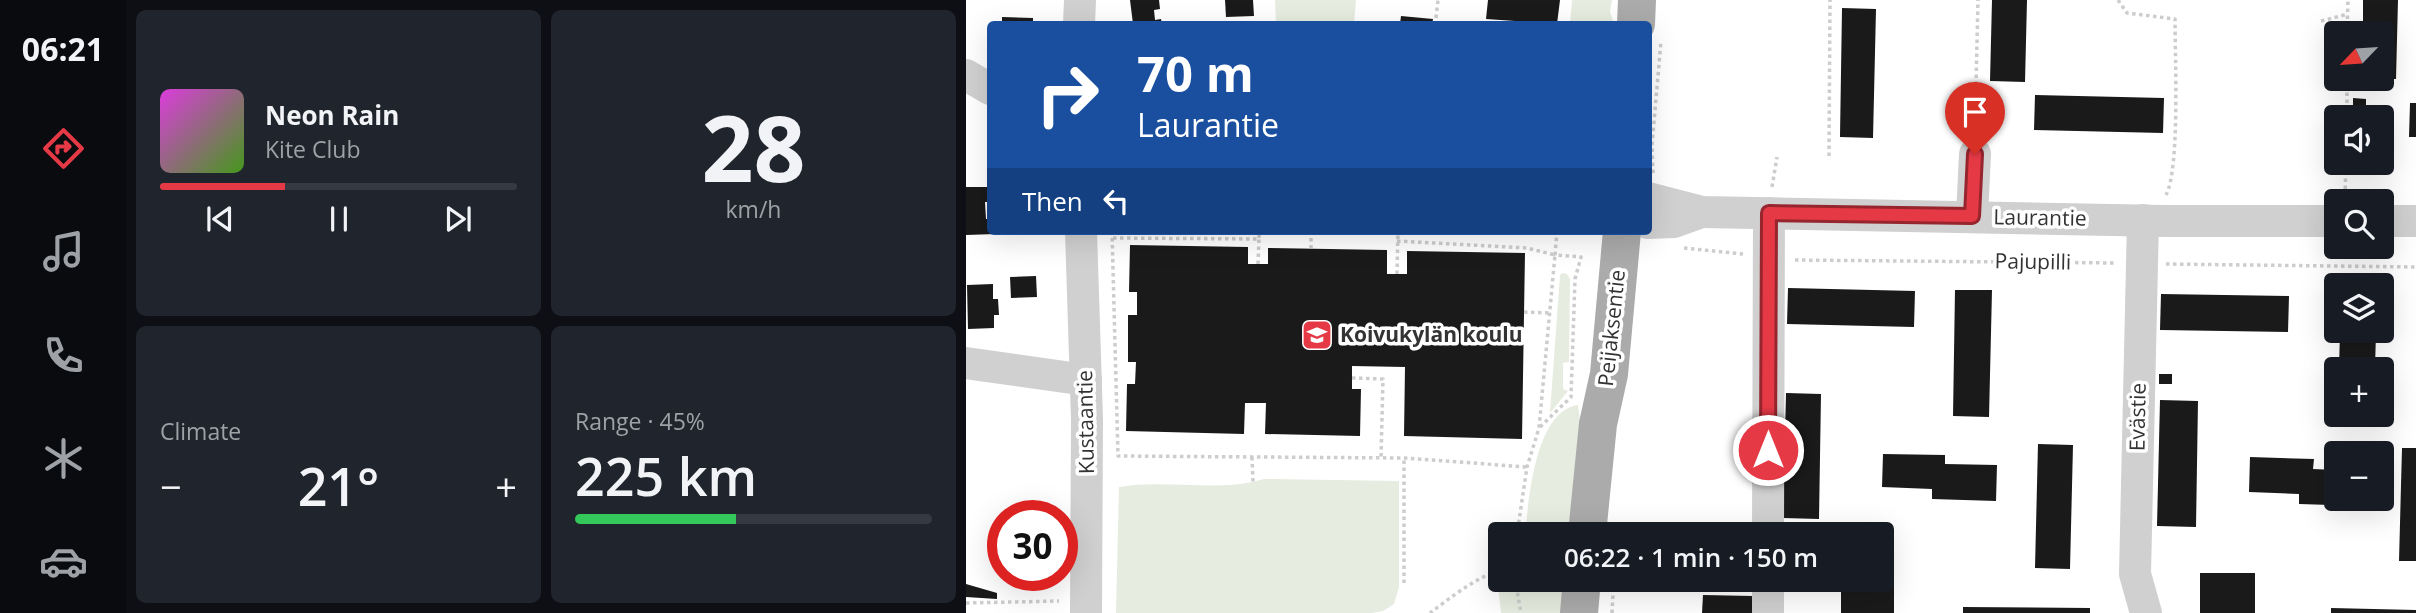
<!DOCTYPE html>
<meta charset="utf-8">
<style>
:root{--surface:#171b24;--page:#20242c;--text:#f1f3f6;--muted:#9ea1a6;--line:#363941;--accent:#e63946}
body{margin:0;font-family:"Open Sans",sans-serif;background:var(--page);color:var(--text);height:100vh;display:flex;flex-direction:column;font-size:26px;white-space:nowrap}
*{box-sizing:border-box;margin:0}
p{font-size:23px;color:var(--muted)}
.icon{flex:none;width:38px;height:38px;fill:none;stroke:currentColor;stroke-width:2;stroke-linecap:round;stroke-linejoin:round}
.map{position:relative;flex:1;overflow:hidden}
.sheet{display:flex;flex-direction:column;gap:10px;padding:10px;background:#0d0f14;width:840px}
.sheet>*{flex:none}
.hud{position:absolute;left:21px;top:21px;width:665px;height:214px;border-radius:7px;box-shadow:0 7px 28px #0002;background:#1a4fa0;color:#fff;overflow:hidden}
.needle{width:46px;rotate:245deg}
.buttons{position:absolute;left:1358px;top:21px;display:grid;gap:14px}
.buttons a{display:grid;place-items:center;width:70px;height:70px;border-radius:7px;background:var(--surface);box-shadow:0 7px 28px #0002;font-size:35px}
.speed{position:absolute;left:21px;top:500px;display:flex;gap:14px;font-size:35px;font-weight:700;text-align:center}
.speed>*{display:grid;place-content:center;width:91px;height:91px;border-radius:50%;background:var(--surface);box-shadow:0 7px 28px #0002;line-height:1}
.speed .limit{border:10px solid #d22;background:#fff;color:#111}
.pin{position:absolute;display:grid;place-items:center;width:60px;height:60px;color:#fff;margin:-72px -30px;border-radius:50% 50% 50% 0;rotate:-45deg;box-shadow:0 0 7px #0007}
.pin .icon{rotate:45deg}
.me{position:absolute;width:77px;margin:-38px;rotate:0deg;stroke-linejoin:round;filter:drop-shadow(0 0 5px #0008)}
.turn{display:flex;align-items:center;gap:24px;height:147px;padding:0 35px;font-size:32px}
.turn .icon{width:91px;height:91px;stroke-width:2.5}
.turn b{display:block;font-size:49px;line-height:60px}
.then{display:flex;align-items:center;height:66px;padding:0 35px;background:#0003;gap:14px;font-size:26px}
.big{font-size:52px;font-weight:600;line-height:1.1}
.sheet .tile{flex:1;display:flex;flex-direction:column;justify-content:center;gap:10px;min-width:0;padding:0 24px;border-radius:10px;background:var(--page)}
.sheet .dial{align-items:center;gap:0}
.dial b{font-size:91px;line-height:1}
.song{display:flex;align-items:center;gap:21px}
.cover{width:84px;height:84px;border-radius:10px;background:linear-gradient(135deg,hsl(300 70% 55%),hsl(100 70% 35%))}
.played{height:7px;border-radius:4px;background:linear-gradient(90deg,var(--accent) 35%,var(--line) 35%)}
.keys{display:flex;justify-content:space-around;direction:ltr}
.heat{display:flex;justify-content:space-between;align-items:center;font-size:38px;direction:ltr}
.charge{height:10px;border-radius:5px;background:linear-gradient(90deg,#34c759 45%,var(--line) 0)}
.sheet .tiles{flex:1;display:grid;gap:10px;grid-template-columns:repeat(2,1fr)}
.trip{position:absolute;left:522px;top:522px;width:406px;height:70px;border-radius:7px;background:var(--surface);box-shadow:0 7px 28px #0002;font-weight:600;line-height:70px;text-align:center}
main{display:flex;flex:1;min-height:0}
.tab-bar{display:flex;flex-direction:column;width:126px;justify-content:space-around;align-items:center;background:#090b0e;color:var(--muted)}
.tab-bar .icon{width:49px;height:49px}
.tab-bar .current{color:var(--accent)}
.tab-bar b{font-size:32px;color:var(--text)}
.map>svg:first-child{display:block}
.green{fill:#e6ecdf}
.building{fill:#1a1a1a}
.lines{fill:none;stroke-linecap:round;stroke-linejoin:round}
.path{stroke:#cdcdcd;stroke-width:3.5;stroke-dasharray:3.5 3.5;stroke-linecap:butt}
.minor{stroke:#d0d0d0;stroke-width:32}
.major{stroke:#ababab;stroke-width:38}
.route-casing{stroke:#96252e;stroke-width:18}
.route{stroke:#e63946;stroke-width:12}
.labels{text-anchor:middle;stroke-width:7;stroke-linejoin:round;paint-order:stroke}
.street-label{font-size:21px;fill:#333;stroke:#fff}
.poi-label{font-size:21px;font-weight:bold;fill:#333;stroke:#fff;text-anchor:start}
</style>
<main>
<nav class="tab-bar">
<b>06:21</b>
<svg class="icon current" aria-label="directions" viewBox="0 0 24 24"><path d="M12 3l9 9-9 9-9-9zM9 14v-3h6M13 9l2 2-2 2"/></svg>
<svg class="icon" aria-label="music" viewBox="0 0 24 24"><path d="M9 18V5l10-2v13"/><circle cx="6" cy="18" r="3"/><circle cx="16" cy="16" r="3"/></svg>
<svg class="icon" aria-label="phone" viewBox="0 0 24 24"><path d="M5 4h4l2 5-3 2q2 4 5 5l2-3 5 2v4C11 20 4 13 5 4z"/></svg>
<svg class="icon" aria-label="climate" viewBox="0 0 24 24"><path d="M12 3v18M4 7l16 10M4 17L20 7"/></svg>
<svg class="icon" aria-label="car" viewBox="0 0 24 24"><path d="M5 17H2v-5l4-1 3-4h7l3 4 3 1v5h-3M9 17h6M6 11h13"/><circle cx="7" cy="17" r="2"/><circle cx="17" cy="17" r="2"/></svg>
</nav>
<section class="sheet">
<div class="tiles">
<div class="tile">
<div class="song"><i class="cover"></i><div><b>Neon Rain</b><p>Kite Club</p></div></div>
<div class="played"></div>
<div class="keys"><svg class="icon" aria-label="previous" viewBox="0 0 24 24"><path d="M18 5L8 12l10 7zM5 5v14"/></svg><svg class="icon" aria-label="pause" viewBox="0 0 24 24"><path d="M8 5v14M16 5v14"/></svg><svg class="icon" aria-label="next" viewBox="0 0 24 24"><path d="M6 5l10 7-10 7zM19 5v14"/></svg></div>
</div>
<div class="tile dial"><b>28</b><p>km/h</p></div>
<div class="tile"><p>Climate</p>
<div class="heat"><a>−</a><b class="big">21°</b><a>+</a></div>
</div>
<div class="tile"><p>Range · 45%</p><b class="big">225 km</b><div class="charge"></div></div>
</div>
</section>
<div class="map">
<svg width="1450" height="613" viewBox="0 0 1450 613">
<rect width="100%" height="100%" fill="#fff"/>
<g class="green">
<polygon points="309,0 390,0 388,24 310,24"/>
<polygon points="606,0 646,0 644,12 648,24 604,24"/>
<polygon points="596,273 601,274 604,279 603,362 597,363 597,389 602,391 584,413 594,275"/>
<path d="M 612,405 L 617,446 L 608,534 L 559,534 C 563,499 569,411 612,405 Z"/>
<path d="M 298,479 L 433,481 L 433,587 L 428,604 L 417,611 L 406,613 L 150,613 L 153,487 C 201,479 251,493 298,479 Z"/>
<polygon points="530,568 534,568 534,579 604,579 601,613 535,613"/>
</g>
<g class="building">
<polygon points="164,0 193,0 194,9 188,10 189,20 195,19 196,24 167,24"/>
<polygon points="259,0 287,0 288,16 260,17"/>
<polygon points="522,0 594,0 591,24 520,19"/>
<polygon points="1026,0 1061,0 1059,82 1024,81"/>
<polygon points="1397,0 1432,0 1430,79 1416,79 1416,33 1397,33"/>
<polygon points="876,8 910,9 907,138 874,137"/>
<polygon points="435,16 467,19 466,24 434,24"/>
<polygon points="36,17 67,18 67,24 36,24"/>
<polygon points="1069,95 1198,98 1197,133 1068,130"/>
<polygon points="1387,98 1400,99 1400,117 1387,117"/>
<polygon points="1444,103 1450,103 1450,137 1443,137"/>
<polygon points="0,187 24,187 24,202 19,202 20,219 24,219 24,231 30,231 30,234 0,235"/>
<polygon points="164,245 282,247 282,264 302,264 302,248 421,250 421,274 441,274 441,251 559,253 556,439 438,436 439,367 386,366 386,389 395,389 394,436 299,434 300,403 279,403 278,434 160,431 161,384 169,384 170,362 162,362 162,315 171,315 171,292 163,292"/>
<polygon points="70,276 71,297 45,298 44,277"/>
<polygon points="27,284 27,299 32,299 33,315 28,315 28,328 2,329 1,285"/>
<polygon points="822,288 949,291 948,327 821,324"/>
<polygon points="989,290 1026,290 1023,417 987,416"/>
<polygon points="1195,294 1323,296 1322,332 1194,330"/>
<polygon points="1374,331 1410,331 1409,369 1373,369"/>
<rect x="1193" y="374" width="13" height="10"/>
<polygon points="820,393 855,394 853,519 817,518"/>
<polygon points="1194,400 1232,401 1230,527 1191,526"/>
<polygon points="1372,415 1408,415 1408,423 1372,422"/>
<polygon points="1072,444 1107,445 1104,569 1069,568"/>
<polygon points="1436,448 1450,448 1450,561 1433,561"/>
<polygon points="917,454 979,455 979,464 1031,465 1030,501 966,499 966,489 916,487"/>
<polygon points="1284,457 1348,459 1347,469 1370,470 1370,499 1398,499 1397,506 1333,504 1333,494 1283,492"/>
<polygon points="915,568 928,568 928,613 875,613 875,579 915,579"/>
<rect x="1234" y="573" width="55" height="40"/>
<rect x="836" y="579" width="22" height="6"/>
<polygon points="0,584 31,593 31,599 0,597"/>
<polygon points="737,595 787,596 787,613 736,613"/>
<polygon points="997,607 1124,608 1124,613 997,613"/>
<polygon points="1365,608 1450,610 1450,613 1365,613"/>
</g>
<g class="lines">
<g class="path">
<path d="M 1152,0 L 1161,13 L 1209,19 C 1209,56 1214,169 1200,195"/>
<polyline points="470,18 472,0"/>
<polyline points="1355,21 1382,14"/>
<polyline points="1381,33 1382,0"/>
<polyline points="1381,117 1381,79"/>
<polyline points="1009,127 1012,0"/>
<polyline points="863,156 864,0"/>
<polyline points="687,173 686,145 695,41"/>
<polyline points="806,187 811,157"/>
<polyline points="1379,196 1380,163"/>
<polyline points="1382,196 1406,197"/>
<polyline points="146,231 152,456 438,458 561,467"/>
<polyline points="345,231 345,249"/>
<polyline points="147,238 293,239 293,231"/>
<polyline points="431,241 561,248 589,255 573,428 561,467 551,534"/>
<polyline points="718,248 777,254"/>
<polyline points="829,260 1150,263"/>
<polyline points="292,264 293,239"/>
<polyline points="1200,264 1450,267"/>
<polyline points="431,274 432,231"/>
<polyline points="558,312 584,313"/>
<polyline points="386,378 417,379 415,458"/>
<polyline points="574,427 605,397 609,279 615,257 589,255 591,231"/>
<polyline points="286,457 287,482"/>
<polyline points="650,531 776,533"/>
<polyline points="549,579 555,613"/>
<polyline points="438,583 438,458"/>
<polyline points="0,603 93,601"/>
<path d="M 464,613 C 483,599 511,576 534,571"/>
<polyline points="646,613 647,594"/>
</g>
<g class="minor">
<polyline points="113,24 114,0"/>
<polyline points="0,75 24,89"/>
<polyline points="682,198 736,212 1199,221 1370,221"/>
<polyline points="1006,216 1009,154"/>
<polyline points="1177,220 1169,574 1180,613"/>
<polyline points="1416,221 1450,221"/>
<polyline points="682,223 708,222 736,212"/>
<polyline points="115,231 121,419 120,613"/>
<polyline points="0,363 120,380"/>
<polyline points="802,534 803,213"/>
<polyline points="802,613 802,579"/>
</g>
<g class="major">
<polyline points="670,24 671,0"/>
<polyline points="621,534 632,424 643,374 656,231"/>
<polyline points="613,613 616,579"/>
</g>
</g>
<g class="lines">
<g class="route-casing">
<polyline id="route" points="802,450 803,213 1006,216 1009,154"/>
</g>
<use href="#route" class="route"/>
</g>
<defs>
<g id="school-square" transform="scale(1.575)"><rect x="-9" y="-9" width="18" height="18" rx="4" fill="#e63946" stroke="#fff"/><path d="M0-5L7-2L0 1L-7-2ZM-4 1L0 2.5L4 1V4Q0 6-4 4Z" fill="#fff"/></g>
</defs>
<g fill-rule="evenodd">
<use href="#school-square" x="351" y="335"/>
</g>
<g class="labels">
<g class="street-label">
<text transform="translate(1074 218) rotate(1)" y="7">Laurantie</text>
<text transform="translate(1067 262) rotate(1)" y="7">Pajupilli</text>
<text transform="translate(646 328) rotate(-84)" y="7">Peijaksentie</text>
<text transform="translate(1172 417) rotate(-89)" y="7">Evästie</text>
<text transform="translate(120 422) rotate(-91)" y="7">Kustaantie</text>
</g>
<g class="poi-label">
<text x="374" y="342">Koivukylän koulu</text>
</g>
</g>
</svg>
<div class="buttons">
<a><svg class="needle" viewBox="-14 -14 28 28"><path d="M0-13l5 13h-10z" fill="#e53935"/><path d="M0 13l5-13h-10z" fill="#9ea1a6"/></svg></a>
<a><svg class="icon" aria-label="sound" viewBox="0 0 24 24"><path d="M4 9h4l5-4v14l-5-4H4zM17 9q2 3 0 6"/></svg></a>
<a><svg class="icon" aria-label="search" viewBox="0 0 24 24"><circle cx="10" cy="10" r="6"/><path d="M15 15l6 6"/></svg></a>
<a><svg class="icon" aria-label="layers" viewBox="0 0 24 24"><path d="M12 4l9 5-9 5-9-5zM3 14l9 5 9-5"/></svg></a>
<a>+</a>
<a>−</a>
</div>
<div class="speed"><div class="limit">30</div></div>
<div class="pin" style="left:1009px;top:154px;background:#d93025"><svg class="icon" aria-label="arrive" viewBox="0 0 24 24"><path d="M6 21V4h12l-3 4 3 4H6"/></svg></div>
<svg class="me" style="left:802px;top:450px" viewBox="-20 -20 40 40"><circle r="17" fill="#e63946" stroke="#fff" stroke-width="3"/><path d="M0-11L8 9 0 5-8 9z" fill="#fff"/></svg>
<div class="trip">06:22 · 1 min · 150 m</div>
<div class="hud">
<div class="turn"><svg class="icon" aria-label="right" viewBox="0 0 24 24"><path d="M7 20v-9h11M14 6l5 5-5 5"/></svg><div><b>70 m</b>Laurantie</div></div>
<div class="then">Then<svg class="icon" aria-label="left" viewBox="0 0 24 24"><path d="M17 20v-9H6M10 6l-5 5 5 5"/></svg></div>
</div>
</div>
</main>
